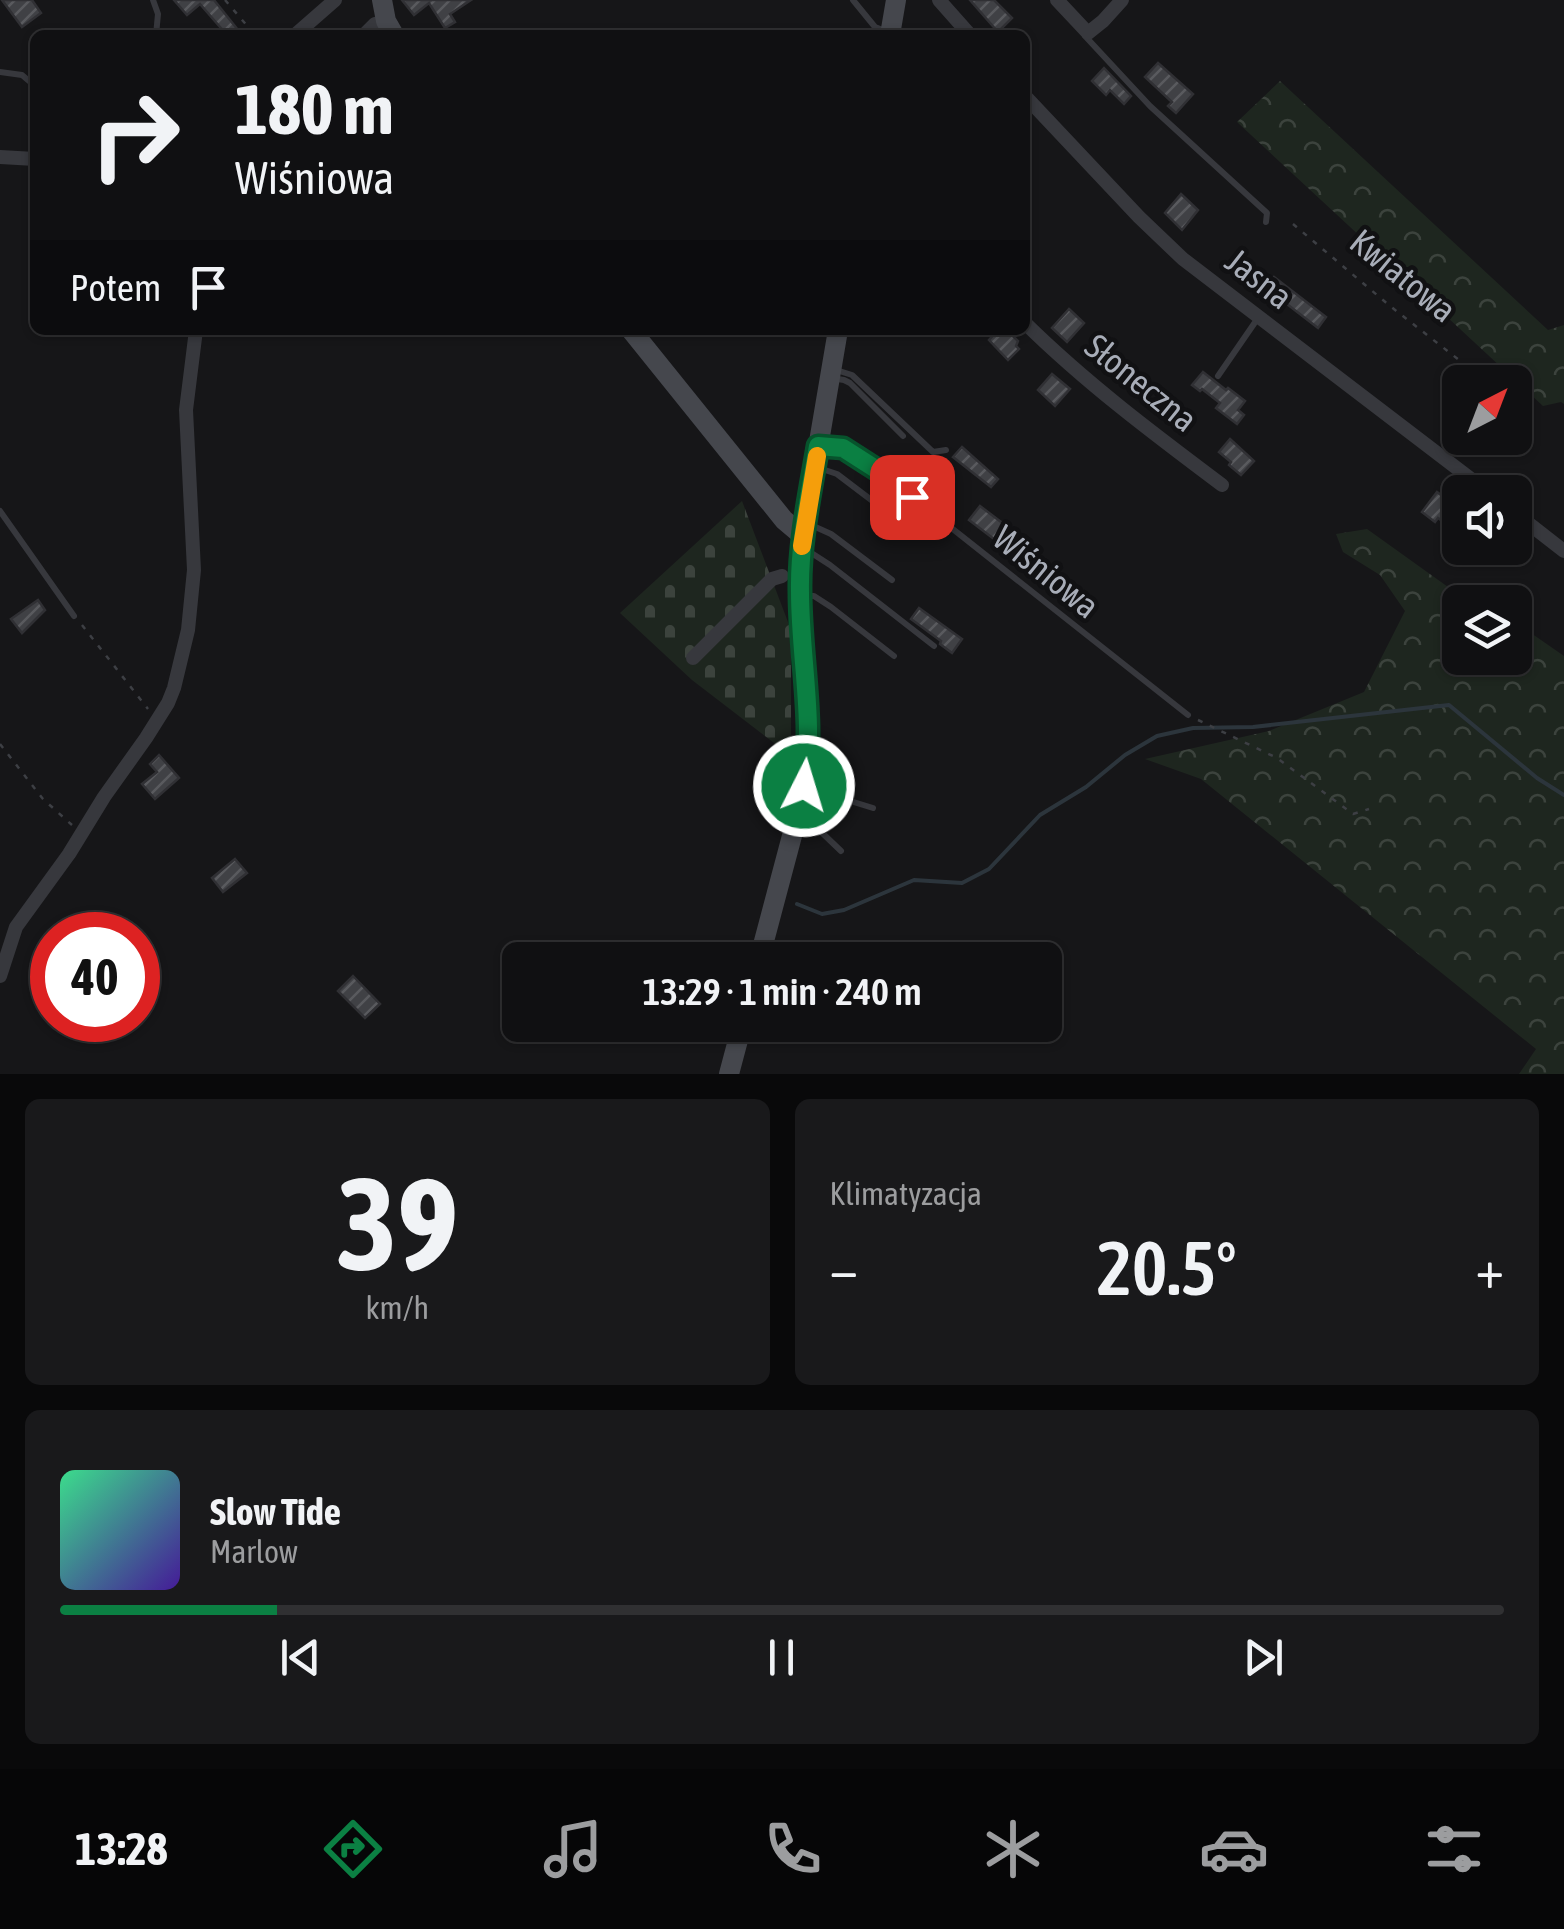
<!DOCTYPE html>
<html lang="pl">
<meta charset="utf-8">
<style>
:root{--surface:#101012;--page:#19191b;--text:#f1f3f6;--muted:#9c9d9f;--line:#303032;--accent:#0b8043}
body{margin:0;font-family:"Asap Condensed",sans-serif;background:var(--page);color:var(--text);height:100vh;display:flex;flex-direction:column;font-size:38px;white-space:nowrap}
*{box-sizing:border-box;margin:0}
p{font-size:32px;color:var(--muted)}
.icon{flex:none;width:55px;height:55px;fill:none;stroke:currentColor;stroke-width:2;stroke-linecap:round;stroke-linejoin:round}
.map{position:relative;height:1074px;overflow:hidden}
.sheet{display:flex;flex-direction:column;gap:25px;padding:25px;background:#09090a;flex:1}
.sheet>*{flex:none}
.banner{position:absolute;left:30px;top:30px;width:1000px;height:305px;border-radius:15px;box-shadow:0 2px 8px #0004,0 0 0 2px var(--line);background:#101012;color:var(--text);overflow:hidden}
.needle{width:65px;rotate:42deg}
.controls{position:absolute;left:1442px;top:365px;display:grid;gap:20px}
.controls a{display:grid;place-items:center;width:90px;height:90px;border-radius:15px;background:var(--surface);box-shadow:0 2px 8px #0004,0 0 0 2px var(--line);font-size:50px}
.speed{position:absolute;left:30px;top:912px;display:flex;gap:20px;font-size:50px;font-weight:700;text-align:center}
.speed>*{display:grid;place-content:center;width:130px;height:130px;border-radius:50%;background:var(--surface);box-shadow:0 2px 8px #0004,0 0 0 2px var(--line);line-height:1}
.speed .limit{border:15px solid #d22;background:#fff;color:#111}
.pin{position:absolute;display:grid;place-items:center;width:85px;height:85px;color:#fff;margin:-42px;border-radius:20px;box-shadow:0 5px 15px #0006}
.me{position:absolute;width:110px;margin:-55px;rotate:5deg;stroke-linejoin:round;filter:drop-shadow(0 0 8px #0008)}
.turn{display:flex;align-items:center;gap:35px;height:210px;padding:0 40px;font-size:45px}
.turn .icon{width:130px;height:130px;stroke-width:2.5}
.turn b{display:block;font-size:70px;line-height:85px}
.then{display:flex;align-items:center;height:95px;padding:0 40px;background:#0003;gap:20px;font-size:38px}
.big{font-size:75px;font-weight:600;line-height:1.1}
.sheet .widget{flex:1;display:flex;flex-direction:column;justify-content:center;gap:15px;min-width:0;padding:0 35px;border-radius:15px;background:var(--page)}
.sheet .dial{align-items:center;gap:0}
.dial b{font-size:130px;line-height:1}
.song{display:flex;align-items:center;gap:30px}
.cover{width:120px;height:120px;border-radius:15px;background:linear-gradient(135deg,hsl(150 70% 55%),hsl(260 70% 35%))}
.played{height:10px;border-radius:5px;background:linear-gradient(90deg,var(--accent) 15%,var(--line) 15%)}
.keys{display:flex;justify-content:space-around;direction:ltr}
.heat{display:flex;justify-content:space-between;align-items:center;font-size:55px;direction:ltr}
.sheet .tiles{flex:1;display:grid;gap:25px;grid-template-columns:1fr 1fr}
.widget:last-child{grid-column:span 2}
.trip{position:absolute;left:502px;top:942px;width:560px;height:100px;border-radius:15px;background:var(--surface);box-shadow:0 2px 8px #0004,0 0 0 2px var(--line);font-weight:600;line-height:100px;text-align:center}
.menu{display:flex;height:160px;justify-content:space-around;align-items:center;background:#060607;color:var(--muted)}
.menu .icon{width:70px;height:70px}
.menu .on{color:var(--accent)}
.menu b{font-size:45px;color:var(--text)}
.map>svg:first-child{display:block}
.forest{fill:url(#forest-crowns)}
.cemetery{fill:url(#cemetery-stones)}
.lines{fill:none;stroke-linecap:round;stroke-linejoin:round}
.stream{stroke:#2c353c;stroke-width:4}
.building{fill:url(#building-hatch);stroke:#303034;stroke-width:2.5}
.path{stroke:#3d3f44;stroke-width:2.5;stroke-dasharray:5 8;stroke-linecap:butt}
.lane{stroke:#37383d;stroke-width:6}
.street{stroke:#37383d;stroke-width:14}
.secondary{stroke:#45474d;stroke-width:20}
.route-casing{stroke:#07532c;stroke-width:25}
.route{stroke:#0b8043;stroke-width:18}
.slow{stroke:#f59e0b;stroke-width:18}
.labels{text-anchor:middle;stroke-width:9;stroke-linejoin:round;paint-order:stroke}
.street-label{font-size:35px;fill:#a8adb8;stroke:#111113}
</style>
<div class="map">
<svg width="1564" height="1074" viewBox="0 0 1564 1074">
<defs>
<pattern id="forest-crowns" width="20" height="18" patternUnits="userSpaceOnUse" patternTransform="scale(2.5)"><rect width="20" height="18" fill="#1e261f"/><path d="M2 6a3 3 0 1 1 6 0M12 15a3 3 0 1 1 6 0" fill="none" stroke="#3c433d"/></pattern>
<pattern id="cemetery-stones" width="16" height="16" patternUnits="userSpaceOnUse" patternTransform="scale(2.5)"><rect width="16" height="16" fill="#1e261f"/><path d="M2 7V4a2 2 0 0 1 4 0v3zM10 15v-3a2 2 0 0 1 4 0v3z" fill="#3c433d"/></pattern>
<pattern id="building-hatch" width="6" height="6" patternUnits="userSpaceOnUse" patternTransform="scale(2.5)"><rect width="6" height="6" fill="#404145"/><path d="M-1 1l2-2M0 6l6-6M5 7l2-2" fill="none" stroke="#595a5e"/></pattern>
</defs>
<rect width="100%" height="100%" fill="#161618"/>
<g class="forest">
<polygon points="1280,81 1548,330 1564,325 1564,404 1561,402 1543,406 1237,122"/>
<polygon points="1367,529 1455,592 1461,583 1488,602 1460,602 1460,658 1515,658 1515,622 1564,656 1564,1074 1519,1074 1536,1049 1201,779 1145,759 1269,731 1364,692 1405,611 1380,575 1343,552 1336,534"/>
</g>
<polygon class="cemetery" points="742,501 791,630 791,756 692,680 620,613"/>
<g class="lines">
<polyline class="stream" points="797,904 822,914 844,910 914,880 962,883 989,869 1040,815 1086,787 1125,755 1157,736 1193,728 1253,727 1449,705 1537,778 1564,795"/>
</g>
<g class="building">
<polygon points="2,0 32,0 41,13 22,27"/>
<polygon points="174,0 214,0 242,35 227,35 200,4 187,15"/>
<polygon points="402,0 471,0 450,14 455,22 445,28 429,3 414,15"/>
<polygon points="970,0 994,0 1012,18 998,32"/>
<polygon points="1158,63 1193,94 1176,113 1168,106 1172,102 1145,77"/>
<polygon points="1104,68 1131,96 1124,104 1110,90 1106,95 1092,81"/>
<polygon points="1181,194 1198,210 1182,230 1165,213"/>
<polygon points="1274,277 1326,317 1318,328 1283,301 1278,308 1260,295"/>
<polygon points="1069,309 1084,323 1067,342 1052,328"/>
<polygon points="998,330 1007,330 1018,341 1016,346 1019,349 1008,360 989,340"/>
<polygon points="1203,372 1226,390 1228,388 1245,401 1238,410 1244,415 1237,424 1216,408 1220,403 1202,389 1200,391 1192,385"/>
<polygon points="1052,374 1070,389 1055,406 1038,390"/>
<polygon points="1230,439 1254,461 1241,475 1229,465 1231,462 1219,452"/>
<polygon points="962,447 998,479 991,487 953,457"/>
<polygon points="1437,492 1460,509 1460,517 1452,528 1438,518 1435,522 1422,512"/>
<polygon points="980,506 1005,525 994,539 969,520"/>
<polygon points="38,600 45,610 22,633 11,619"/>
<polygon points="919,608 962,639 952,653 940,644 941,641 911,619"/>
<polygon points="159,755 179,778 155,799 142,784 157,772 150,764"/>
<polygon points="235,859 247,873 223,892 212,878"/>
<polygon points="353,976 380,1004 365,1018 338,991"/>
</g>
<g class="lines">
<g class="path">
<polyline points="225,0 255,35"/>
<polyline points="1293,224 1390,306 1477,374"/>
<polyline points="82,625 148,709"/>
<polyline points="1198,720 1277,758 1353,814 1369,809"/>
<polyline points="0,744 43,799 72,825"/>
</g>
<g class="lane">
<polyline points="153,0 158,14 156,35"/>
<polyline points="853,0 875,27 888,32"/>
<polyline points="812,33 813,35"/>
<polyline points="1085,36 1150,106 1267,213 1266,222"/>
<polyline points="0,72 22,75 35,86"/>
<polyline points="833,369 852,375 933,452 946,450"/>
<polyline points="1218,376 1258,318"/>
<polyline points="831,378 844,380 850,383 903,436"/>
<polyline points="820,446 843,448 882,473 1188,715"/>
<polyline points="816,467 837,474 887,512"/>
<polyline points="0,511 74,616"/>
<polyline points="811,525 831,534 892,580"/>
<polyline points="807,554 813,554 830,565 934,646"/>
<polyline points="806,596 814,596 831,607 894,656"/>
<polyline points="805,787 873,808"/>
<polyline points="799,818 816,827 841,851"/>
</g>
<g class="street">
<polyline points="939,0 970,35"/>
<polyline points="1057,0 1088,33 1103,21 1122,0"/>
<polyline points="295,35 335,0"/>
<polyline points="364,35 375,24 386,21"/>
<polyline points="1025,96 1139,217 1183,259 1488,492"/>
<polyline points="0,157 35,159"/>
<path d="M 1025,323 C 1086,383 1154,434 1222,485"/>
<polyline points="1515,513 1564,551"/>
<polyline points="693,658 772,579 782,576"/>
<polyline points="0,976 16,927 69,854 104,797 146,738 168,703 174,688 188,630 194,570 186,410 196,330"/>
</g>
<g class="secondary">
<polyline points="382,0 386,21 394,35"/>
<polyline points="890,35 896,0"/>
<polyline points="631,330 784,520 803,536"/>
<polyline points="759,960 797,817 807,767 808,717 799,575 803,536 838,330"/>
<polyline points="729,1074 742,1025"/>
</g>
</g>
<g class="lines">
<g class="route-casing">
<path id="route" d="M 804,786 C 815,722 800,657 800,592 C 799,543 810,494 818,446 L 843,448 L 882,473 L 912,497"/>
</g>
<use href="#route" class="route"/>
<polyline class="slow" points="802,546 817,456"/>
</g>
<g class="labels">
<g class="street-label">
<text transform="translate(1403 276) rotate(39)" y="12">Kwiatowa</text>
<text transform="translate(1259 279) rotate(38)" y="12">Jasna</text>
<text transform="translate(1141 383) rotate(39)" y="12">Słoneczna</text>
<text transform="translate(1046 572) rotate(39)" y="12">Wiśniowa</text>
</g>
</g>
</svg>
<div class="controls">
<a><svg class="needle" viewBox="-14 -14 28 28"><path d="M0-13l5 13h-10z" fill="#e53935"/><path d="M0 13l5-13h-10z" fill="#9c9d9f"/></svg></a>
<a><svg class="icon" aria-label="sound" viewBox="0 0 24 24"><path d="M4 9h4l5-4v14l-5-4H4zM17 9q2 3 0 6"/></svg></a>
<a><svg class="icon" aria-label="layers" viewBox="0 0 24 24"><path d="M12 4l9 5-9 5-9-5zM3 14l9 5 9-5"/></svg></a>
</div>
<div class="speed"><div class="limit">40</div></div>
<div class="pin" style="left:912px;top:497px;background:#d93025"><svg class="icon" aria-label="arrive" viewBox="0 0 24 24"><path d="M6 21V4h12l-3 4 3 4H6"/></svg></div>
<svg class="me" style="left:804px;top:786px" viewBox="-20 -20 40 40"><circle r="17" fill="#0b8043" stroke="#fff" stroke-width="3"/><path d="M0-11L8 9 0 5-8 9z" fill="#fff"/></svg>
<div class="trip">13:29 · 1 min · 240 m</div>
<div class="banner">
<div class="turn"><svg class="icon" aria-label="right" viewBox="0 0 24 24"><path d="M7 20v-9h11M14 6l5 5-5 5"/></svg><div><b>180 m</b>Wiśniowa</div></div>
<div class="then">Potem<svg class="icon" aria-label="arrive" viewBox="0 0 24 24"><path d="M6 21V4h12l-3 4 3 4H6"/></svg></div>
</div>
</div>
<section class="sheet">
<div class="tiles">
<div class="widget dial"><b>39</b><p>km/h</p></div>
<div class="widget"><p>Klimatyzacja</p>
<div class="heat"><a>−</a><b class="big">20.5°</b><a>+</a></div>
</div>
<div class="widget">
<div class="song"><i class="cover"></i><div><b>Slow Tide</b><p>Marlow</p></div></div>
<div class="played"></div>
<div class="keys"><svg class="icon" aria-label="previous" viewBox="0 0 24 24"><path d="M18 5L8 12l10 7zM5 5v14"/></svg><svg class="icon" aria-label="pause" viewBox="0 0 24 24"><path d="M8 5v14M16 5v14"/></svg><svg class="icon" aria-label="next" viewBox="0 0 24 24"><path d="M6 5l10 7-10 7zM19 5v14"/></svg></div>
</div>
</div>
</section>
<nav class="menu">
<b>13:28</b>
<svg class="icon on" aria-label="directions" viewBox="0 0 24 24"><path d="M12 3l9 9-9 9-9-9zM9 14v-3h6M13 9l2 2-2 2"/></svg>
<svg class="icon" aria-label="music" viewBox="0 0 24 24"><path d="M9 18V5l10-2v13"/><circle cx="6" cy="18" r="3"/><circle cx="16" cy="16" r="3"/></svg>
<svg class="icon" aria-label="phone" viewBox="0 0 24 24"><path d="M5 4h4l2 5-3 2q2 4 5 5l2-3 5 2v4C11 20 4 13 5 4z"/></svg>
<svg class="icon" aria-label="climate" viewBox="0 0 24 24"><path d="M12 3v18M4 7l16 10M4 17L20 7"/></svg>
<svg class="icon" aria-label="car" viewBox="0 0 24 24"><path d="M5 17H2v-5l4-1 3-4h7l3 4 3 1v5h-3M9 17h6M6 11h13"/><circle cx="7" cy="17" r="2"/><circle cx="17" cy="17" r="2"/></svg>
<svg class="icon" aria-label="filters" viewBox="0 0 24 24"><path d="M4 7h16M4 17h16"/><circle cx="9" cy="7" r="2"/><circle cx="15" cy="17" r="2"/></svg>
</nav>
